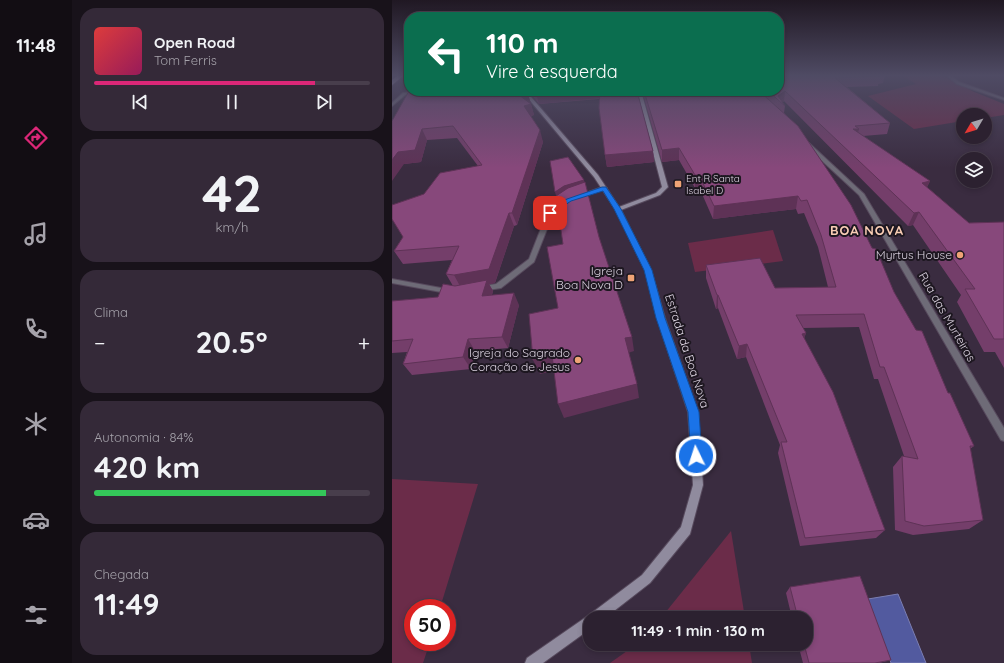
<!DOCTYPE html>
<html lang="pt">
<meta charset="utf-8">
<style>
:root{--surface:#2c2130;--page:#342938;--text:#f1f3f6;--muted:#a6a3ab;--line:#483e4c;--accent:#db2777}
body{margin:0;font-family:Quicksand,sans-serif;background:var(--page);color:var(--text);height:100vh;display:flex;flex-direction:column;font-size:15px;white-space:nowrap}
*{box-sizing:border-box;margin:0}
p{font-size:13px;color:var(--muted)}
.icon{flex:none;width:22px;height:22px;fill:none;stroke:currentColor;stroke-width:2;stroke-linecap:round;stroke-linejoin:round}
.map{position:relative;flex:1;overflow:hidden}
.panel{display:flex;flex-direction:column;gap:8px;padding:8px;background:#18121a;width:320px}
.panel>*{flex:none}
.banner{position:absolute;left:12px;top:12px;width:380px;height:84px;border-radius:16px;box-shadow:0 2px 6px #0003,0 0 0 1px var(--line);background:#0b6e4f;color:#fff;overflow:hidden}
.needle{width:26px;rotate:232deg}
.controls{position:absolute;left:564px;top:108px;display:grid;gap:8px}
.controls a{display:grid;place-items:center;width:36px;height:36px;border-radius:50%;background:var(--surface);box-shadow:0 2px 6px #0003,0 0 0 1px var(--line);font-size:20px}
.speed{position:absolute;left:12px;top:599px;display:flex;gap:8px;font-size:20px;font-weight:700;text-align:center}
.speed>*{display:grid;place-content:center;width:52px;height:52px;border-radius:50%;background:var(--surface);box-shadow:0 2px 6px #0003,0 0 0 1px var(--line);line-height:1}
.speed .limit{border:6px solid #d22;background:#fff;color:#111}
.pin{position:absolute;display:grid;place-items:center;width:34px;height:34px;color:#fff;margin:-17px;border-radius:8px;box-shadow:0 2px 6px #0006}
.me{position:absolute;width:44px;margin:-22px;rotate:356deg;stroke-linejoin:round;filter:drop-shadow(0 0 3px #0008)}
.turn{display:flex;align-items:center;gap:14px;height:84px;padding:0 16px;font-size:18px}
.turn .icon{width:52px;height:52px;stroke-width:2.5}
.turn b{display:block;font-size:28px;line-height:34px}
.big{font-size:30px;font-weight:700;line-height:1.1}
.panel .widget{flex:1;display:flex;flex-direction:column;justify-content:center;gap:6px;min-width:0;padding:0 14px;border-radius:16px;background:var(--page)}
.panel .dial{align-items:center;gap:0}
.dial b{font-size:52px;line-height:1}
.song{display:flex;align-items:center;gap:12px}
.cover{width:48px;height:48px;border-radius:6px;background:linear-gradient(135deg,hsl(0 70% 55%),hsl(330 70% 35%))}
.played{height:4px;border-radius:2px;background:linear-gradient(90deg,var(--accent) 80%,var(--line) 80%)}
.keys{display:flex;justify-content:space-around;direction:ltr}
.heat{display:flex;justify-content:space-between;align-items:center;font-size:22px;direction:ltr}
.charge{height:6px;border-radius:3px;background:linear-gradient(90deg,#34c759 84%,var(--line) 0)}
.trip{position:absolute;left:191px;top:611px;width:230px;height:40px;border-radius:16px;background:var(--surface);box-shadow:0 2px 6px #0003,0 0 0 1px var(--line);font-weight:700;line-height:40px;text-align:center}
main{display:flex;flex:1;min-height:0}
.tabs{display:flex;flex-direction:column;width:72px;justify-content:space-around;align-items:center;background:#120d13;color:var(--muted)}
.tabs .icon{width:28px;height:28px}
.tabs .on{color:var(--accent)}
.tabs b{font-size:18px;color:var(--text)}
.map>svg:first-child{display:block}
.green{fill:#6b2c49}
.water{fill:#525a9f;stroke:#7b7eb2}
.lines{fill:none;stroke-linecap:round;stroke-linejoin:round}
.street-casing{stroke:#574a5d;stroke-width:2}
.secondary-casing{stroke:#574a5d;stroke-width:2}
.highway-casing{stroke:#574a5d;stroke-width:2}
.street{fill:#6e6b77;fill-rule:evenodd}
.secondary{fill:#908b9e;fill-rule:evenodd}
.highway{fill:#c1bad7;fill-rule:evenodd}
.wall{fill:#743e6a}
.shaded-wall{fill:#5e3256}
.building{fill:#87487b;stroke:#5e3256}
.route{fill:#1a73e8;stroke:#114b97}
.poi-dot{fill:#efa376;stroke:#1d1720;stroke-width:1.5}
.labels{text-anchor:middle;stroke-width:4;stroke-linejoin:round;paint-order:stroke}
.far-poi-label{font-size:10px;fill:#dad1df;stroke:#1d1720;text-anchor:start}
.poi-label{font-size:12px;fill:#dad1df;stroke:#1d1720;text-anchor:end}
.street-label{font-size:12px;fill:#dad1df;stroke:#1d1720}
.far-district-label{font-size:13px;font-weight:bold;letter-spacing:1px;fill:#faceb5;stroke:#1d1720}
</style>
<main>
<nav class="tabs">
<b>11:48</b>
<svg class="icon on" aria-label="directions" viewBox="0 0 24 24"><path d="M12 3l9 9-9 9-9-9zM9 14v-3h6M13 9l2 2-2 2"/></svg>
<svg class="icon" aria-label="music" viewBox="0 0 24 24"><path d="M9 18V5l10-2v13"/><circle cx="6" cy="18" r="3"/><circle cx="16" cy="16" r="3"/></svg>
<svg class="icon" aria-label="phone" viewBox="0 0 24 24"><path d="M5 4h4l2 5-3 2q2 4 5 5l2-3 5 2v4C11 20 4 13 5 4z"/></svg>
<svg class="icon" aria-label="climate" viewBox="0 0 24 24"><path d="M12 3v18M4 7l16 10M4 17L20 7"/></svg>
<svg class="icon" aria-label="car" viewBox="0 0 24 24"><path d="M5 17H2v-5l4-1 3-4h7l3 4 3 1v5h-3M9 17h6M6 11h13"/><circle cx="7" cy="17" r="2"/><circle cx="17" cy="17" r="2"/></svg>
<svg class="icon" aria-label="filters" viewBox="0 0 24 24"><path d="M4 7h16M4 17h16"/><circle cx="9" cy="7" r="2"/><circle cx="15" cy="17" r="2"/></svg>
</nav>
<section class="panel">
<div class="widget">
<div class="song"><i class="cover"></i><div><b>Open Road</b><p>Tom Ferris</p></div></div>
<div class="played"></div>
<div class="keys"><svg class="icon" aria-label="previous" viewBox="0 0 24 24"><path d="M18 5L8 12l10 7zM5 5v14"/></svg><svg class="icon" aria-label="pause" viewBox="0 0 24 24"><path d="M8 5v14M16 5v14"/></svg><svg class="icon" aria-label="next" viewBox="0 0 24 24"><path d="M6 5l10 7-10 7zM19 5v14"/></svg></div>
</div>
<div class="widget dial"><b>42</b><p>km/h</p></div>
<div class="widget"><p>Clima</p>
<div class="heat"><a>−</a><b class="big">20.5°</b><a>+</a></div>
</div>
<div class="widget"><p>Autonomia · 84%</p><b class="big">420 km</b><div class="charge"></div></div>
<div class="widget"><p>Chegada</p><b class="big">11:49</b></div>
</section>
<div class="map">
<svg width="612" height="663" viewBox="0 0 612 663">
<rect width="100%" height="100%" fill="#3a2c40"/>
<g class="green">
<polygon points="511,76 551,76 580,91 612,104 612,115 593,118 593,115 571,115 571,121 522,129 476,96 524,84"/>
<polygon points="381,230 391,261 303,272 296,243"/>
<polygon points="0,479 86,484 48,608 21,608 21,642 38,642 31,663 0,663"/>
<polygon points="339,531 353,618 269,618"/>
<polygon points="245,644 357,644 360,663 218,663"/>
</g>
<polygon class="water" points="506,594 534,663 499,663 476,599"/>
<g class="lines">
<g class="street-casing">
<g id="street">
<polygon points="555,76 559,76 567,82 612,98 612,100 565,84"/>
<polygon points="24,91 33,91 13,95 0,106 0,103 11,93"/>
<polygon points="413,143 417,143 472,194 612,428 612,441 609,440 467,195 413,145"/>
<polygon points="210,187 215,188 188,198 183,197"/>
<polygon points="174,200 177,202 176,203 161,214 142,262 109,288 89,291 86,291 85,289 86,287 104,284 137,259 155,213"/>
<polygon points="0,279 60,290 64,292 60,294 0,283"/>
</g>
</g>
<g class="secondary-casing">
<polygon id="secondary" points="130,91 134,91 206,175 227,207 264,193 270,187 245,91 249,91 276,187 268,195 229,210 259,270 273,318 306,412 311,485 298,534 258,583 213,618 198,618 198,629 151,663 133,663 135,658 197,615 250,575 289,527 301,485 296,412 265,318 253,270 223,209 202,177"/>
</g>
<g class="highway-casing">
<polygon id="highway" points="5,76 11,76 0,85 0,80"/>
</g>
<use href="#street" class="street"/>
<use href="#secondary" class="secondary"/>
<use href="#highway" class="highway"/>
</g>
<g class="wall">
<polygon points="387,76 493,76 491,83 486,84 486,86 455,87 498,123 495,134 471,136 538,181 535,187 577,223 612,222 612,368 603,352 592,352 565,302 569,295 521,225 516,226 392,101 390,103 393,106 392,113 480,248 502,292 556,393 582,446 578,449 591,520 577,529 521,535 503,530 501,467 510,456 512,456 486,379 482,379 467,327 411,328 414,333 412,338 493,530 484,538 408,546 386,453 388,445 354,357 345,359 326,308 324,309 314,278 314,265 383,288 436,287 426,247 412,213 406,214 404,209 321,219 307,187 303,188 287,160 270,162 250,91 387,91"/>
<polygon points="136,91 245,91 261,151 262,162 215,167 213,155 207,99 147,104"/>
<polygon points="136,94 142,115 139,116 151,142 125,225 122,226 103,283 97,284 101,291 100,295 127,305 116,348 83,351 79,369 20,375 11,364 15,352 0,353 0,301 46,297 61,286 54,274 60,260 11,264 2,251 11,237 32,194 86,166 65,138 35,140 29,162 12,164 0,121"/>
<polygon points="398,587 499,660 487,663 411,663 406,644 414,644 414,618 400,618 394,593"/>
</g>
<g class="shaded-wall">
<polygon points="171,91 208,91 210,98 147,104 144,93"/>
<polygon points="393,91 392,101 389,103 386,96"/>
<polygon points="136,94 139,104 127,95"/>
<polygon points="139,104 142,115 135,117 132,106"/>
<polygon points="30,129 35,140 29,162 12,164 0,181 0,160 6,152"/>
<polygon points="461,129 467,129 464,140"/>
<polygon points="148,130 151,142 125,225 120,213"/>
<polygon points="287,148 287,160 270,162 270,150"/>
<polygon points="261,151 262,162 215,167 213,155"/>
<polygon points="303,175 307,175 307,187 303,188"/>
<polygon points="192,180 194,191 166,203 163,192 172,186"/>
<polygon points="538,181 532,193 530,183"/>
<polygon points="406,196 404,209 321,219 322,206"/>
<polygon points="527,212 521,225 516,226 522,213"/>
<polygon points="117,213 122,226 103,283 97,284 101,291 96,307 69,288 62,275"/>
<polygon points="122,293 127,305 116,348 110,337"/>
<polygon points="325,295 326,295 326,308 324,309"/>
<polygon points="414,333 410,346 410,334"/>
<polygon points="240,337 242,351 236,353 233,338"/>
<polygon points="76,339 83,351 79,369 71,357"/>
<polygon points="355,344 354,357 345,359 347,346"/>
<polygon points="160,355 167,370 148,374 141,360"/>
<polygon points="245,384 247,398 172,418 166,404"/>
</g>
<g class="building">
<polygon points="387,76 488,76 443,78 498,123 463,126 467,129 461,129 538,181 530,183 577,223 612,222 612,339 602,339 573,289 583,289 527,212 522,213 393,91 386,96 393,106 376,91 387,91"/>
<polygon points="17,91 134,91 136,94 127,95 139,104 132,106 148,130 120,213 117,213 97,269 62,275 54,274 67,246 2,251 11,237 0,219 0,205 32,194 48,173 90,165 61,126 30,129 23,150 6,152 0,160 0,121"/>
<polygon points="142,91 171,91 144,93"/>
<polygon points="208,91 245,91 261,151 213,155 207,108"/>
<polygon points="252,91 367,91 406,126 459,205 480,248 484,249 502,292 524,330 530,331 556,393 558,393 582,446 578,446 591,520 532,526 513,521 510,456 526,459 492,367 488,367 472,314 404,315 414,333 410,334 441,392 493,530 413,538 389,442 395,442 355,344 347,346 326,295 325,295 314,265 368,258 383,288 444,287 429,235 415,200 409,201 406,196 322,206 307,175 303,175 287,148 270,150"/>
<polygon points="176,157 192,180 172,186 163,192 158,161"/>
<polygon points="193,182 207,237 240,337 233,338 245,384 166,404 160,355 141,360 137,314 166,308 155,247 171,244 164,196 176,188"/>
<polygon points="95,280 90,296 122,293 110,337 76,339 71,357 11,364 21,339 0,341 0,301 46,297 51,284 63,286"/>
<polygon points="468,576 499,660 483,663 417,663 412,644 414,644 414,618 406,618 398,587"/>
</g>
<linearGradient id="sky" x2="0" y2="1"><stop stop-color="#201823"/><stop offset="0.45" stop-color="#4f4b64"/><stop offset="1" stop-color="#4f4b64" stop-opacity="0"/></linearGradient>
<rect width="612" height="168" fill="url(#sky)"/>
<polygon class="route" points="210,187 214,187 229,209 260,270 273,318 307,412 310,456 308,460 304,461 300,460 299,456 296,412 264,318 252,270 222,209 211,191 179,201 160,214 154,213 175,199"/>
<g class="poi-dot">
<rect x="282" y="180" width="8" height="8" rx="2"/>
<circle cx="568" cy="255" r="4"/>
<rect x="235" y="274" width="8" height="8" rx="2"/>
<circle cx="186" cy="360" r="4"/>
</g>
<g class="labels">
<g class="far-poi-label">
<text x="294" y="182">Ent R Santa<tspan x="294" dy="12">Isabel D</tspan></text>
</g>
<g class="poi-label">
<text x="560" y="259">Myrtus House</text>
<text x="231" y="275">Igreja<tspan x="231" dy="14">Boa Nova D</tspan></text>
<text x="178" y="357">Igreja do Sagrado<tspan x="178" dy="14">Coração de Jesus</tspan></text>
</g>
<g class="street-label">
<text transform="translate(555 317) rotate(60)" y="4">Rua das Murteiras</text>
<text transform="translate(295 351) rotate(72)" y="4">Estrada da Boa Nova</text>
</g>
<g class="far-district-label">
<text x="475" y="235">BOA NOVA</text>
</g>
</g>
</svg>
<div class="controls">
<a><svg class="needle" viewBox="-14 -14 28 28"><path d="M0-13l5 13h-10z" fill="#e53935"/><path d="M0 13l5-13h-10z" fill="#a6a3ab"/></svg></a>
<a><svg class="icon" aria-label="layers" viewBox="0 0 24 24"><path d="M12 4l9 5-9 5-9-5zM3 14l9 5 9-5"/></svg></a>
</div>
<div class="speed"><div class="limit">50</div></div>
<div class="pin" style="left:158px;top:213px;background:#d93025"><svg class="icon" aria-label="arrive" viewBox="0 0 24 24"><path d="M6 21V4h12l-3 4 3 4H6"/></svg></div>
<svg class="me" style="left:304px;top:456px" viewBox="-20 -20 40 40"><circle r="17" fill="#1a73e8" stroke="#fff" stroke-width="3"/><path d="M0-11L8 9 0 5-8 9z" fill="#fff"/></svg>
<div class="trip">11:49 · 1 min · 130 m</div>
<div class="banner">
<div class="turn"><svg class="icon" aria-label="left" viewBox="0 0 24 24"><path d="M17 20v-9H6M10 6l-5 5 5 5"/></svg><div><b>110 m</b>Vire à esquerda</div></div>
</div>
</div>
</main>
